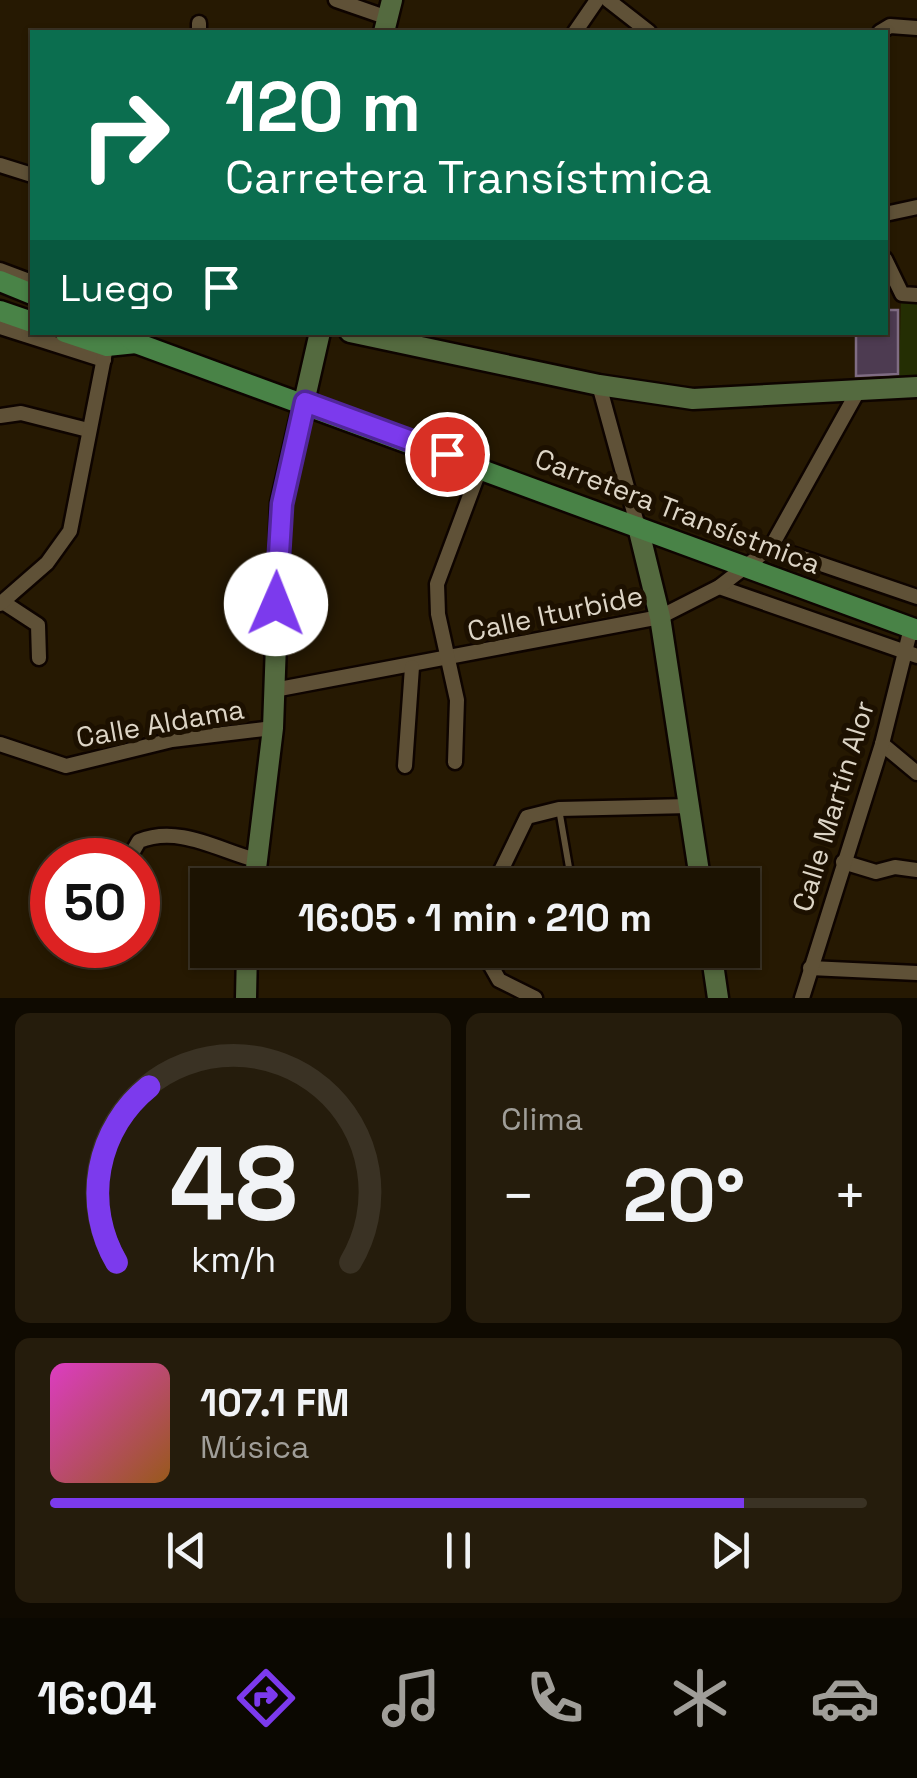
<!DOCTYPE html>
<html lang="es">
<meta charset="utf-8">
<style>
:root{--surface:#1c1302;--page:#251c0c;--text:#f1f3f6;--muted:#a09e99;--line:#3a3224;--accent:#7c3aed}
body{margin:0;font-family:"Space Grotesk",sans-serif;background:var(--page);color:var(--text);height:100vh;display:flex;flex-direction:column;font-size:38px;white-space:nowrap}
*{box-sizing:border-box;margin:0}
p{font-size:32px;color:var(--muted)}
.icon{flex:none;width:55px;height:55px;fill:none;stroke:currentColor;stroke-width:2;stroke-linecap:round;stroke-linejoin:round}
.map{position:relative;height:998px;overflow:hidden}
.side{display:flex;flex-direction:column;gap:15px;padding:15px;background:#0f0a01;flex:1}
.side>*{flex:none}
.hud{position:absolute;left:30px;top:30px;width:858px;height:305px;border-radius:0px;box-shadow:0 2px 8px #0004,0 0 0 2px var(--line);background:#0b6e4f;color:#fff;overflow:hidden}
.speed{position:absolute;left:30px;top:838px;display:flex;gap:20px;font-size:50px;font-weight:700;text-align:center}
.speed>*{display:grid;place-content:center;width:130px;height:130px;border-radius:50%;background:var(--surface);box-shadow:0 2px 8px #0004,0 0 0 2px var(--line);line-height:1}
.speed .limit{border:15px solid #d22;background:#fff;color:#111}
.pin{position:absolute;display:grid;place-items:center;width:85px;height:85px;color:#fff;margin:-42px;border:5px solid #fff;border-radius:50%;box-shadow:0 2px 10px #0007}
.me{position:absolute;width:110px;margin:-55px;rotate:1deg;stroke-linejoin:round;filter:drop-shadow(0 0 8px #0008)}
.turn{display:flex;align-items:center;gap:35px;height:210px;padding:0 30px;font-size:45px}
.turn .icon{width:130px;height:130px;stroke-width:2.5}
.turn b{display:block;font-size:70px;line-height:85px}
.then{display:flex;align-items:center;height:95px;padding:0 30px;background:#0003;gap:20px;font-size:38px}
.big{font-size:75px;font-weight:600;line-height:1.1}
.side .card{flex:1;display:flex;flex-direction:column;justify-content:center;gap:15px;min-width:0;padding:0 35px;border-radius:15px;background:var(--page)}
.side .dial{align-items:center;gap:0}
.dial svg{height:260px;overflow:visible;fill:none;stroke:var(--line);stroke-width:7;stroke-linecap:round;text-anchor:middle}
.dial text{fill:var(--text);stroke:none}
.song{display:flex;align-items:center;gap:30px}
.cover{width:120px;height:120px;border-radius:15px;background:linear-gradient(135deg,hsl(310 70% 55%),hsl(30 70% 35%))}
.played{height:10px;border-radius:5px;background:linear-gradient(90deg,var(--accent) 85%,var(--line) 85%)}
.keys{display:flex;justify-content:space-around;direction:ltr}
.heat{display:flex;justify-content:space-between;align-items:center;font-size:55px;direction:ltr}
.side .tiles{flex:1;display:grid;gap:15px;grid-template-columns:1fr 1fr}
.card:last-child{grid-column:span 2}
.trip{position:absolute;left:190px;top:868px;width:570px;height:100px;border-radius:0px;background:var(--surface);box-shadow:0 2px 8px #0004,0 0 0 2px var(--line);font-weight:600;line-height:100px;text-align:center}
.menu{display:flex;height:160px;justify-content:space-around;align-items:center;background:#0b0801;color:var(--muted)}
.menu .icon{width:70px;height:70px}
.menu .active{color:var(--accent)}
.menu b{font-size:45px;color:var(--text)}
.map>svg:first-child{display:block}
.green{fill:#242e03}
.building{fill:#4d3b51;stroke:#7f6c83;stroke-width:2.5}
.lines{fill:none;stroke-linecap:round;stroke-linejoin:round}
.lane-casing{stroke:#0e0400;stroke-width:11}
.street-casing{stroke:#0e0400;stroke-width:19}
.secondary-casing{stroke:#0e0400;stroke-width:25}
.primary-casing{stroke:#0e0400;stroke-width:25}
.lane{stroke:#5f5137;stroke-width:6}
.street{stroke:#5f5137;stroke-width:14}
.secondary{stroke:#546a3f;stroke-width:20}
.primary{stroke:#498347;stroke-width:20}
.route-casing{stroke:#51269a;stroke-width:25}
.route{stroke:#7c3aed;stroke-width:18}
.labels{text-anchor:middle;stroke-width:10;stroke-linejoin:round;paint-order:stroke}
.street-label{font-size:28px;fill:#ddd5c6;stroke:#1c1000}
</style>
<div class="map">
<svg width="917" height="998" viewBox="0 0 917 998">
<rect width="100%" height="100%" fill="#261902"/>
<polygon class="green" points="901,300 917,301 917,380 899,381"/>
<polygon class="building" points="885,310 898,310 898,374 856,376 856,332 885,332"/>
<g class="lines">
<g class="lane-casing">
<polyline id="lane" points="559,809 572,885"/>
</g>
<g class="street-casing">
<g id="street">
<polyline points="336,0 388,18"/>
<polyline points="608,0 649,32"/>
<polyline points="199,32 199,23"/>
<polyline points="575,32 597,0"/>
<polyline points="880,32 890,26 917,28"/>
<polyline points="0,165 32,175"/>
<polyline points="885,214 917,207"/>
<polyline points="885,259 902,294 917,295"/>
<polyline points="0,270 32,282"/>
<polyline points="0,327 104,360"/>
<polyline points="599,385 638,527"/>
<polyline points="0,416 21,413 88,430"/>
<polyline points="771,547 917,597"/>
<polyline points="719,587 917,656"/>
<polyline points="3,602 38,625 39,658"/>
<polyline points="0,604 47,563 70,531 109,332"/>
<polyline points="274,690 660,617 719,587 771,547 858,391"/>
<polyline points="0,744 66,766 172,740 273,728"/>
<polyline points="882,744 917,773"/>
<polyline points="455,762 457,700 438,614 437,584 481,466"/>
<polyline points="405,766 412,667"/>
<path d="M 128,860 L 139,841 C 179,825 218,850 256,860"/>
<polyline points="843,862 876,872 895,867 917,870"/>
<polyline points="494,885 527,817 559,809 690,806"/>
<polyline points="201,937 208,937"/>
<polyline points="482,950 499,980 535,998"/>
<polyline points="810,968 917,973"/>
<polyline points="802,998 882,744 911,628"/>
</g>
</g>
<g class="secondary-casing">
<g id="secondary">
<polyline points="384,32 392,0"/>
<polyline points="350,332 599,385 693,399 917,387"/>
<polyline points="638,527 660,617 701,885"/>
<polyline points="254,885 273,728 281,503 320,332"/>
<polyline points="711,950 718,998"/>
<polyline points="246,998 247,950"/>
</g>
</g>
<g class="primary-casing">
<g id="primary">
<polyline points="0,281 32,294"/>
<polyline points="0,311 32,322"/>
<polyline points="65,332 107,346 136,343"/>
<polyline points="122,332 136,343 917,630"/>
</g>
</g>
<use href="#lane" class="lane"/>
<use href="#street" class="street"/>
<use href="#secondary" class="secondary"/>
<use href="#primary" class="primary"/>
</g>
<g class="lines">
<g class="route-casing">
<polyline id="route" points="276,604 282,504 305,402 447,454"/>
</g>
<use href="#route" class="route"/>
</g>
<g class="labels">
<g class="street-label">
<text transform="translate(678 511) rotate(21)" y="10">Carretera Transístmica</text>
<text transform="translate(555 613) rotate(-12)" y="10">Calle Iturbide</text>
<text transform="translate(160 723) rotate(-10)" y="10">Calle Aldama</text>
<text transform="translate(833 806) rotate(-73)" y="10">Calle Martín Alor</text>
</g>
</g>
</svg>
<div class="speed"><div class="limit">50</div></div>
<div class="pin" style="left:447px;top:454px;background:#d93025"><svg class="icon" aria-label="arrive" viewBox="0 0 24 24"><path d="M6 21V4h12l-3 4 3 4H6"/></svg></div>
<svg class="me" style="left:276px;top:604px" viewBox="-20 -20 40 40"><circle r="19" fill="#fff"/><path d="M0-13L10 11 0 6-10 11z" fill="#7c3aed"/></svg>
<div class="trip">16:05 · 1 min · 210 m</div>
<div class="hud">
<div class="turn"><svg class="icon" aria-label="right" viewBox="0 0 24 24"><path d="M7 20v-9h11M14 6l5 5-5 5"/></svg><div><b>120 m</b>Carretera Transístmica</div></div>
<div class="then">Luego<svg class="icon" aria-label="arrive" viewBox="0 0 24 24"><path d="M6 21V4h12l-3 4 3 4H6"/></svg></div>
</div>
</div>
<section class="side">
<div class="tiles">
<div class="card dial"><svg viewBox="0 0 100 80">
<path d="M14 69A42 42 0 1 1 86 69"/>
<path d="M14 69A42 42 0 0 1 24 15" stroke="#7c3aed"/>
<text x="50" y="56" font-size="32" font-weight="700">48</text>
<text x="50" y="72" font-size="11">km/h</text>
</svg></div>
<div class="card"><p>Clima</p>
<div class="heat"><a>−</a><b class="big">20°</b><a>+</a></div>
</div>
<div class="card">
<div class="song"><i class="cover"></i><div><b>107.1 FM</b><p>Música</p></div></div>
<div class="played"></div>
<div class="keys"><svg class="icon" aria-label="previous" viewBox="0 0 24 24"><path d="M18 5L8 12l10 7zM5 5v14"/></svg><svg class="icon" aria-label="pause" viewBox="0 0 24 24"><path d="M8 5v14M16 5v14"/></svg><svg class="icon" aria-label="next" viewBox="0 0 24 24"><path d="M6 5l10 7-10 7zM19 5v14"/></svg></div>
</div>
</div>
</section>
<nav class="menu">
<b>16:04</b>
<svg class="icon active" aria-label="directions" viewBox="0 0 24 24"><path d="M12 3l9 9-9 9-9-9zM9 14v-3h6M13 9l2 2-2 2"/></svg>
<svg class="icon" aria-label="music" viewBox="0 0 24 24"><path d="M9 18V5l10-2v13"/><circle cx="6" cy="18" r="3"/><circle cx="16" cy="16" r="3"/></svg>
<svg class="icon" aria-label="phone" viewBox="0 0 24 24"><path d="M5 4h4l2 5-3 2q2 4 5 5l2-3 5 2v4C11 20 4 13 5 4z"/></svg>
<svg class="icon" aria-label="climate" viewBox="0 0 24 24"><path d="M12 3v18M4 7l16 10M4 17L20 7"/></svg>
<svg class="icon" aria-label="car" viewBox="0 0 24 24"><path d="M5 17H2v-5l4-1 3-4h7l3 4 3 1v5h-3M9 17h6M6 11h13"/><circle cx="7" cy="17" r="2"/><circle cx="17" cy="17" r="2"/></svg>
</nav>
